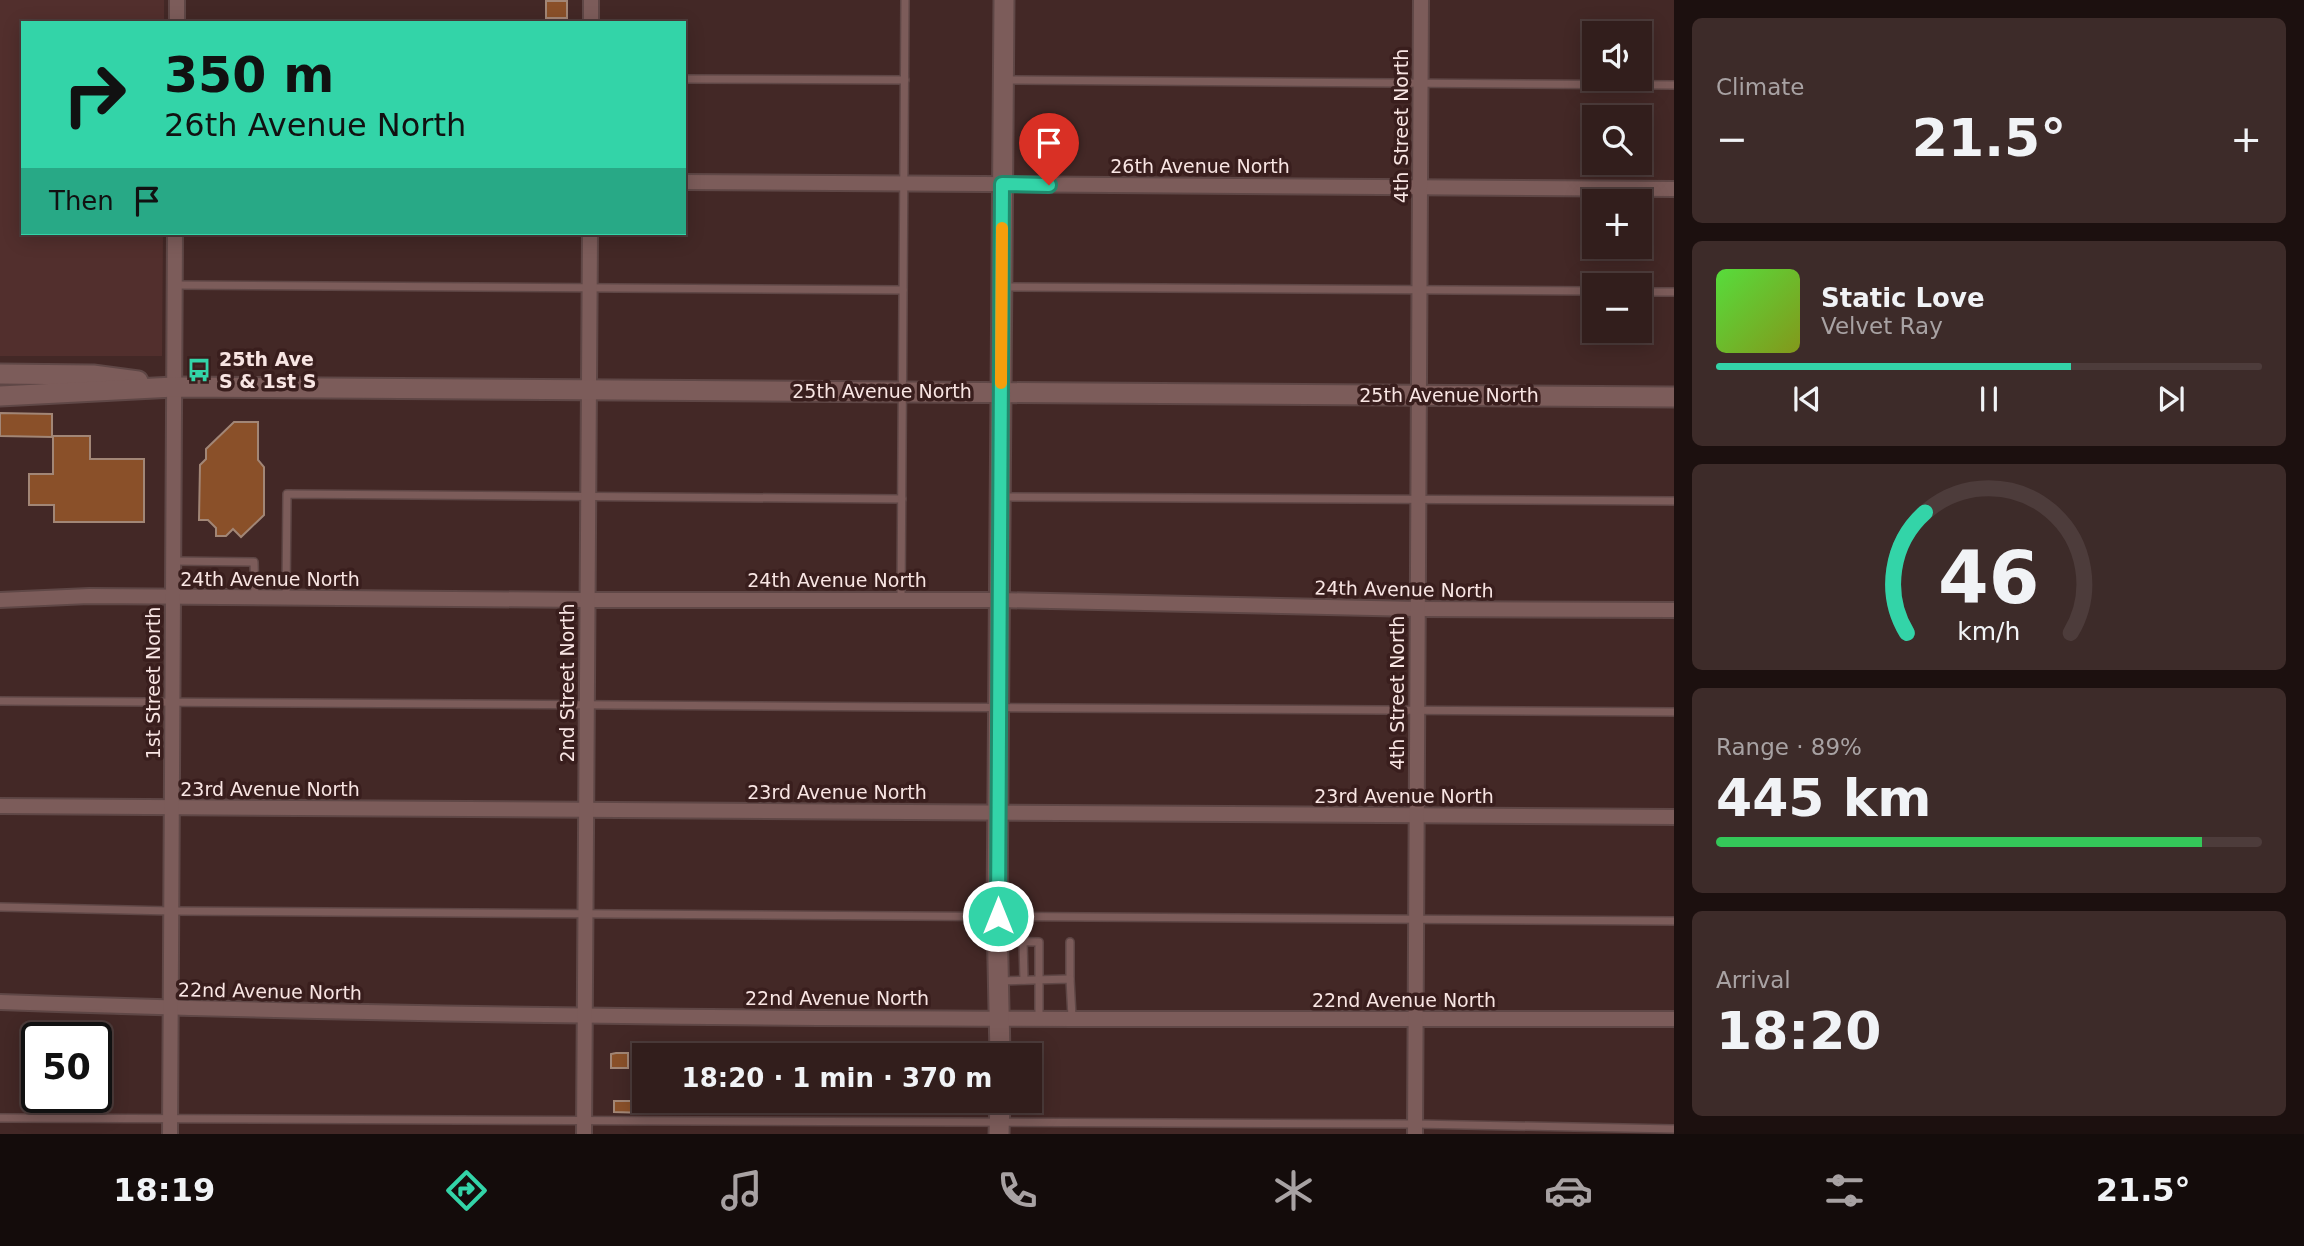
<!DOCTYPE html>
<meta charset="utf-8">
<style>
:root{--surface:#321e1c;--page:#3d2b29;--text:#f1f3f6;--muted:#a8a2a3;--line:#4d3c3b;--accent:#33d4a8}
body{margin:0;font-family:"DejaVu Sans",sans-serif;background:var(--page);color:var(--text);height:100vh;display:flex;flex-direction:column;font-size:26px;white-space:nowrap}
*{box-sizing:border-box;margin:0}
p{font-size:23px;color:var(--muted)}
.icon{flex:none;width:38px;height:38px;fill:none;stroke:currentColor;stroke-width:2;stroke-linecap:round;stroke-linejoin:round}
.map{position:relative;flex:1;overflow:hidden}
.drawer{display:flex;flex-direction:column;gap:18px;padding:18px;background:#1c100f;width:630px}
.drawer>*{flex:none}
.banner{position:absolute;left:21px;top:21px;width:665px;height:214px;border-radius:0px;box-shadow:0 4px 18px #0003,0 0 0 2px var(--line);background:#33d4a8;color:#111;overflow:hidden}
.fabs{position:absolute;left:1582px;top:21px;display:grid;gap:14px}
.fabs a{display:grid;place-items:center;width:70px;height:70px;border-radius:0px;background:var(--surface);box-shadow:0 4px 18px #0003,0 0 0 2px var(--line);font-size:35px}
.speed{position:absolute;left:21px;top:1022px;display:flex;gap:14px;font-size:35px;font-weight:700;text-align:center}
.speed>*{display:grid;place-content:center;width:91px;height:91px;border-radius:50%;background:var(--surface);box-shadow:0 4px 18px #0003,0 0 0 2px var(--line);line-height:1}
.speed .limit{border:4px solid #111;border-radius:10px;background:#fff;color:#111}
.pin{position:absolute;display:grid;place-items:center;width:60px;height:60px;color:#fff;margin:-72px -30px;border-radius:50% 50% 50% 0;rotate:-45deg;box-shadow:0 0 7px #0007}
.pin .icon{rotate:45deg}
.me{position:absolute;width:77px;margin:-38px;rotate:0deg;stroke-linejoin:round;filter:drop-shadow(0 0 5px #0008)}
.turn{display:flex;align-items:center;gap:24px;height:147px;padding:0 28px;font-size:32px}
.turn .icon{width:91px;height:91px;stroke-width:2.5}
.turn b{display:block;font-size:49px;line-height:60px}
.then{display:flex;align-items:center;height:66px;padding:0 28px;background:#0003;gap:14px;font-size:26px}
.big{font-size:52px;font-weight:600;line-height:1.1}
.drawer .tile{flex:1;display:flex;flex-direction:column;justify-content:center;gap:10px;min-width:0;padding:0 24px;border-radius:10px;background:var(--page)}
.drawer .dial{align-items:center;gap:0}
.dial svg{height:182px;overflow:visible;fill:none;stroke:var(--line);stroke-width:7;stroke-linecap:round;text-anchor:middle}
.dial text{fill:var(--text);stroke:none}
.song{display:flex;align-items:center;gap:21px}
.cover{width:84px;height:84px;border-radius:10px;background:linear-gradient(135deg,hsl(110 70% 55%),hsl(70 70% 35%))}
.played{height:7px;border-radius:4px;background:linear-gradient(90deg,var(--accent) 65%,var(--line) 65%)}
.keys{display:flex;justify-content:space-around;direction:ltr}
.heat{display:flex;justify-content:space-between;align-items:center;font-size:38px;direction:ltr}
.charge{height:10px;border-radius:5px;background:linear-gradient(90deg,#34c759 89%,var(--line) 0)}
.trip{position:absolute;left:632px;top:1043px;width:410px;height:70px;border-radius:0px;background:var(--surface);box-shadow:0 4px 18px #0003,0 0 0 2px var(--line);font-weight:600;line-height:70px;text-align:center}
.menu{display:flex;height:112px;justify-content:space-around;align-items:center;background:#140c0b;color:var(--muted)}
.menu .icon{width:49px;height:49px}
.menu .selected{color:var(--accent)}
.menu b{font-size:32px;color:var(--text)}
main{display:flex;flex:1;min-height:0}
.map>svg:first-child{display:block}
.built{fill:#522f2d}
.building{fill:#8a5029;stroke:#a28676;stroke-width:2}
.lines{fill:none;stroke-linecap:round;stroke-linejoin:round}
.lane-casing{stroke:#5f4746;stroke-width:10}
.street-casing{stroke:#5f4746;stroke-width:18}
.secondary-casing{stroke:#5f4746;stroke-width:23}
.lane{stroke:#7c5c5a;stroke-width:7}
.street{stroke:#7c5c5a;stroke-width:14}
.secondary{stroke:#7c5c5a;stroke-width:19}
.route-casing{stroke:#218a6d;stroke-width:18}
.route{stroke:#33d4a8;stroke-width:12}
.slow{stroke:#f59e0b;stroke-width:12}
.labels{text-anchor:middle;stroke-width:7;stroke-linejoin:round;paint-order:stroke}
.street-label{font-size:19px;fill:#f8e5e3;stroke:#391e1d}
.poi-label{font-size:19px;font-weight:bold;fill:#f8e5e3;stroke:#391e1d;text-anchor:start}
</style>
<main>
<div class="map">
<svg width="1674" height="1134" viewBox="0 0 1674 1134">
<rect width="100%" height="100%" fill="#432826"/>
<polygon class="built" points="0,0 164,0 164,23 23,23 23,233 163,233 162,356 0,356"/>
<g class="building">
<rect x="546" y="1" width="21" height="17"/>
<polygon points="0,413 52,414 52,437 0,436"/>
<polygon points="234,422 258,422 258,460 264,467 264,515 241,537 233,529 226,536 216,536 216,528 208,520 199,520 200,465 206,459 206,449"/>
<polygon points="53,436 90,436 90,459 144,459 144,522 54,522 54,505 29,505 29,474 53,474"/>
<polygon points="616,1053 628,1053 628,1068 611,1068 611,1054"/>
<polygon points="614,1101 681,1101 681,1114 614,1112"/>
<polygon points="790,1101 804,1101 805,1114 791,1114"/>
<polygon points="834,1101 850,1101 850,1111 835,1112"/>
</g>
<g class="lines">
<g class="lane-casing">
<g id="lane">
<polyline points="684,79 905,80"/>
<polyline points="1006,80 1674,85"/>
<polyline points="175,285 903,290"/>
<polyline points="1003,287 1594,291"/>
<polyline points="1640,292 1674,292"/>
<polyline points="1003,497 1674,501"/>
<polyline points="174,561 254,562 255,598"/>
<polyline points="286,598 287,494 902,499"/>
<polyline points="901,600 905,0"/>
<polyline points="0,701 1674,712"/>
<polyline points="0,907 171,911 1674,921"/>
<polyline points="999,941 1039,942 1039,1017"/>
<polyline points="1023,941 1024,980"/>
<polyline points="1070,942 1070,979"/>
<polyline points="1000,981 1070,979 1072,1017"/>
<polyline points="0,1118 1416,1124 1674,1129"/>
</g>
</g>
<g class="street-casing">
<g id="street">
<polyline points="177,23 177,0"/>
<polyline points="591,23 591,0"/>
<polyline points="684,182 1674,189"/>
<polyline points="0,600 89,596 587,600 1000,600 1417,609 1674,610"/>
<polyline points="0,806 1674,817"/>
<path d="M 0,1002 C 558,1022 1116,1019 1674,1019"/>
<polyline points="170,1134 175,233"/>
<polyline points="584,1134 590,233"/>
<polyline points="1415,1134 1421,0"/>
</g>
</g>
<g class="secondary-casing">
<g id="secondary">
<polyline points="0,374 93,375 138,381"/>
<polyline points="0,396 174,387 1674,397"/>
<polyline points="1000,1055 997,916 1004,0"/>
<polyline points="999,1134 1000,1101"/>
</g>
</g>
<use href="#lane" class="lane"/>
<use href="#street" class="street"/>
<use href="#secondary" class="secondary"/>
</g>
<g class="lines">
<g class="route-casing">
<polyline id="route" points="998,916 1002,184 1049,185"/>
</g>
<use href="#route" class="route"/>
<polyline class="slow" points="1001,383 1002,228"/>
</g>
<defs>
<g id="bus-bare" transform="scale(1.89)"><path d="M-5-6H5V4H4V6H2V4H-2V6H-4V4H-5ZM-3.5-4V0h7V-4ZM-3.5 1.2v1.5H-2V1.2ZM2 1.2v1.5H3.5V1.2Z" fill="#33d4a8" stroke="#391e1d" stroke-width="2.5" paint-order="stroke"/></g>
</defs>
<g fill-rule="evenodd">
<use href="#bus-bare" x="199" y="370"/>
</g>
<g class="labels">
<g class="street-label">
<text transform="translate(1401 126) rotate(-90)" y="7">4th Street North</text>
<text x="1200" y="173">26th Avenue North</text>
<text x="882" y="398">25th Avenue North</text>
<text x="1449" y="402">25th Avenue North</text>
<text x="270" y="586">24th Avenue North</text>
<text x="837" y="587">24th Avenue North</text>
<text transform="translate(1404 589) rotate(1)" y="7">24th Avenue North</text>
<text transform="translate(153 683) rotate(-90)" y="7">1st Street North</text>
<text transform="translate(567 683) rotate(-90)" y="7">2nd Street North</text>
<text transform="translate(1397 693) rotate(-90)" y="7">4th Street North</text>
<text x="270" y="796">23rd Avenue North</text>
<text x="837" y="799">23rd Avenue North</text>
<text x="1404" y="803">23rd Avenue North</text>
<text transform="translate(270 991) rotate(1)" y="7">22nd Avenue North</text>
<text x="837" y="1005">22nd Avenue North</text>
<text x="1404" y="1007">22nd Avenue North</text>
</g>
<g class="poi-label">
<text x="219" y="366">25th Ave<tspan x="219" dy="22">S &amp; 1st S</tspan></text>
</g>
</g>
</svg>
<div class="fabs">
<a><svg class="icon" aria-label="sound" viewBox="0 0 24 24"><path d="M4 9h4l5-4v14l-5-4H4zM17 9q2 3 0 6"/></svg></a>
<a><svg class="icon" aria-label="search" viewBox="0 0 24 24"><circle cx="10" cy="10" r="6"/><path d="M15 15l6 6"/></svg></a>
<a>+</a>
<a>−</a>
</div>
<div class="speed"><div class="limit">50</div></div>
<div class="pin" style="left:1049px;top:185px;background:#d93025"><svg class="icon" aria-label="arrive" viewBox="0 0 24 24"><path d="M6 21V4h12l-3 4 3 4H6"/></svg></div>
<svg class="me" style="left:998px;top:916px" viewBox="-20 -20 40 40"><circle r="17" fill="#33d4a8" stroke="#fff" stroke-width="3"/><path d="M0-11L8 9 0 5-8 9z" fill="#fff"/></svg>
<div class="trip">18:20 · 1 min · 370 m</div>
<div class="banner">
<div class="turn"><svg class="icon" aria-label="right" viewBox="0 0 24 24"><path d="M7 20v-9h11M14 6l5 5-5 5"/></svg><div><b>350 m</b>26th Avenue North</div></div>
<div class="then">Then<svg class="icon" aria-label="arrive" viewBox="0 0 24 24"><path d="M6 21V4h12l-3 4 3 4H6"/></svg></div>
</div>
</div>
<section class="drawer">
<div class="tile"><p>Climate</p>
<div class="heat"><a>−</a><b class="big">21.5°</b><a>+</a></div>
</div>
<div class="tile">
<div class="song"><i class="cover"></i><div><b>Static Love</b><p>Velvet Ray</p></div></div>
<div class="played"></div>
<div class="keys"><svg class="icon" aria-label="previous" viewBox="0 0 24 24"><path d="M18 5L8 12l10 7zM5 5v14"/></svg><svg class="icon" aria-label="pause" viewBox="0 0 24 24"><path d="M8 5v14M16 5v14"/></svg><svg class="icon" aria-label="next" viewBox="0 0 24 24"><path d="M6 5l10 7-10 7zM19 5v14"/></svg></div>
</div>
<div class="tile dial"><svg viewBox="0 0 100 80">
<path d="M14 69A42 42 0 1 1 86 69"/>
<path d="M14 69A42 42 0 0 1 22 16" stroke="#33d4a8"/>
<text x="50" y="56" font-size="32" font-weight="700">46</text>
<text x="50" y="72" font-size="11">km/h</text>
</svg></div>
<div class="tile"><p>Range · 89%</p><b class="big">445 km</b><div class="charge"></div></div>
<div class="tile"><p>Arrival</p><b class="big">18:20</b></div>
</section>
</main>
<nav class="menu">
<b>18:19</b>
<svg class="icon selected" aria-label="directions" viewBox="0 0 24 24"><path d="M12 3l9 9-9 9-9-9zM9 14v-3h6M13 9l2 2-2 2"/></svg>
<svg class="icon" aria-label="music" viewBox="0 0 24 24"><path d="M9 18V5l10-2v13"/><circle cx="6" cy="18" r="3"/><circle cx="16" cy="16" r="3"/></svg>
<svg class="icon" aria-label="phone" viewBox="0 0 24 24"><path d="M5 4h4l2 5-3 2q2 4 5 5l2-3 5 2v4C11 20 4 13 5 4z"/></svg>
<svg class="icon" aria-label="climate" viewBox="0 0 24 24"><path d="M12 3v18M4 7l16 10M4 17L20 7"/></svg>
<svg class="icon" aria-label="car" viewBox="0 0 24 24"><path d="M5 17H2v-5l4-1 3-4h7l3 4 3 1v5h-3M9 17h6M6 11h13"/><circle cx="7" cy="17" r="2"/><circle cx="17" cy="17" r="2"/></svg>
<svg class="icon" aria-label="filters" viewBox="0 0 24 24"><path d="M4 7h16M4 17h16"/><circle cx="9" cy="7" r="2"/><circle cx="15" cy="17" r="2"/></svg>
<b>21.5°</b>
</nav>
